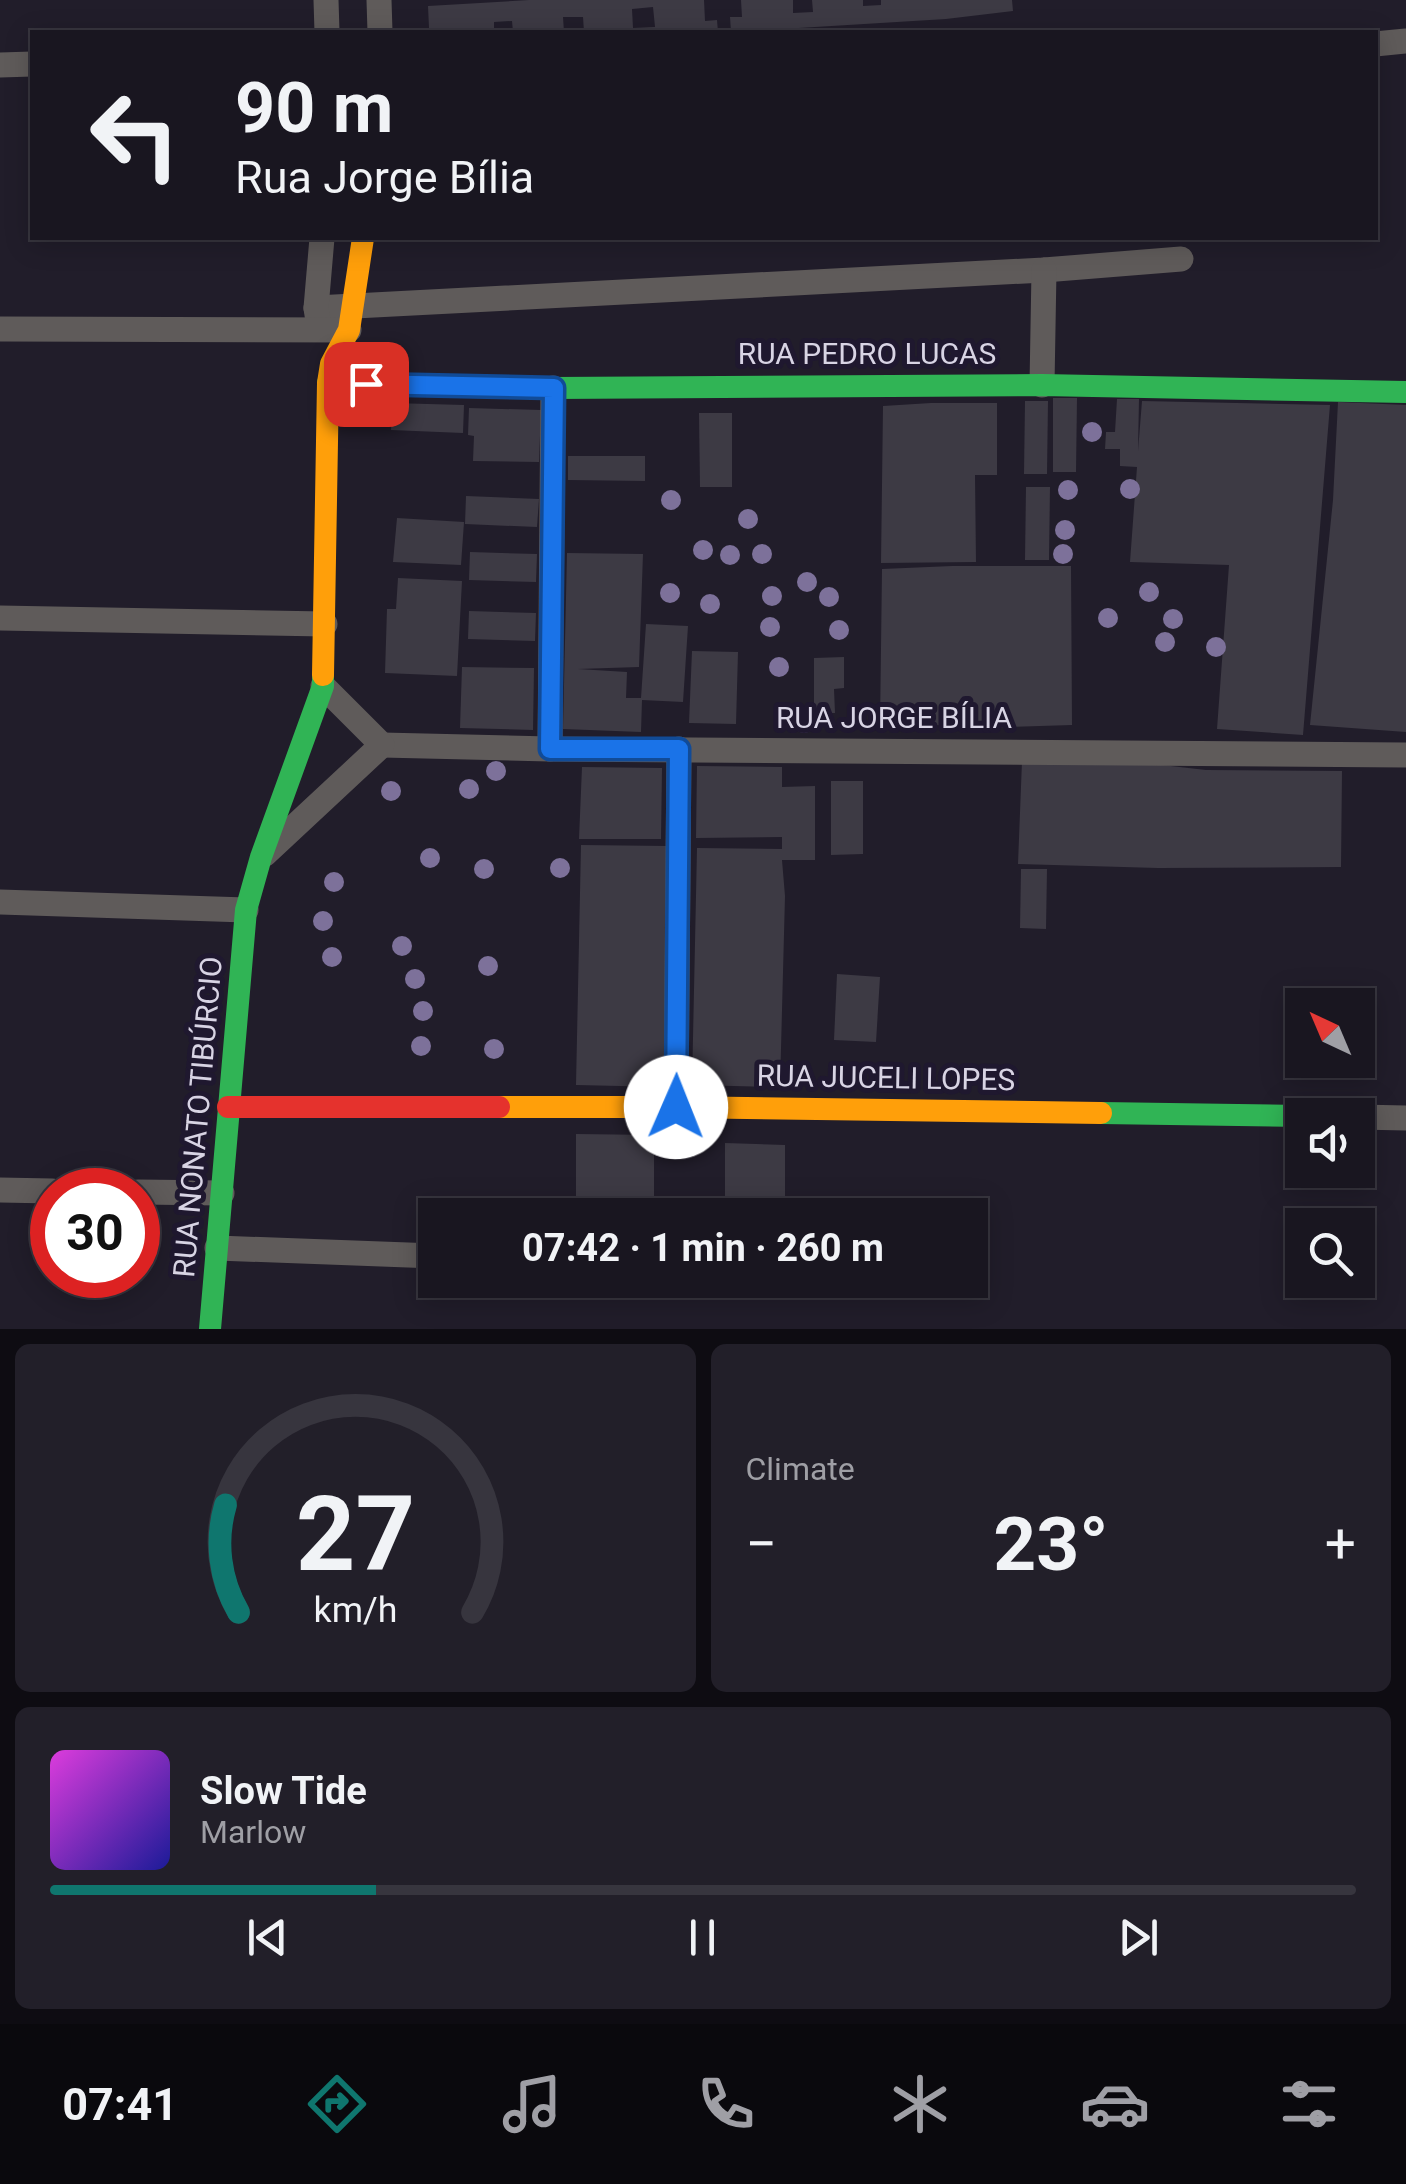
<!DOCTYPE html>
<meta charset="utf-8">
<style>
:root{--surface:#191620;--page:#221f29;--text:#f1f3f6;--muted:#9f9fa5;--line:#37353e;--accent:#0f766e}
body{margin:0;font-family:Roboto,sans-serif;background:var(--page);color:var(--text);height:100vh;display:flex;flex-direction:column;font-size:38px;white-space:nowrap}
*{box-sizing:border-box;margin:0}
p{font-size:32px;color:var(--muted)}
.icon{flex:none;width:55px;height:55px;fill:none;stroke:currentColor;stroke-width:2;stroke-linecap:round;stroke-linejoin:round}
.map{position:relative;height:1329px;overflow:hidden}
.panel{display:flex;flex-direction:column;gap:15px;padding:15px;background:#0e0c12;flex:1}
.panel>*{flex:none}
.hud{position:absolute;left:30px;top:30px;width:1348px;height:210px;border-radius:0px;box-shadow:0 5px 25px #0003,0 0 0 2px var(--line);background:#191620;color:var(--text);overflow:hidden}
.needle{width:65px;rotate:316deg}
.controls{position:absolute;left:1285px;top:988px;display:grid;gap:20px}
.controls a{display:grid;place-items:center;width:90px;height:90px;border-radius:0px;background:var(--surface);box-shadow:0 5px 25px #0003,0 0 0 2px var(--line);font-size:50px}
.speed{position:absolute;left:30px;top:1168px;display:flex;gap:20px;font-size:50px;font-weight:700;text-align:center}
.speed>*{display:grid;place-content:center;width:130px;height:130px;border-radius:50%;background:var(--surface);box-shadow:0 5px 25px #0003,0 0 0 2px var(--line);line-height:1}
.speed .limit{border:15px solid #d22;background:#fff;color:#111}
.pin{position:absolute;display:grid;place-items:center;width:85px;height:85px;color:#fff;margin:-42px;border-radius:20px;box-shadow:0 5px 15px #0006}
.me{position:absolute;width:110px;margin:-55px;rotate:1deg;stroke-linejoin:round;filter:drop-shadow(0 0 8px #0008)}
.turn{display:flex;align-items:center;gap:35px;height:210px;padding:0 40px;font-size:45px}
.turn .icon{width:130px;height:130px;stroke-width:2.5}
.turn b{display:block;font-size:70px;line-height:85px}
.big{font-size:75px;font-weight:700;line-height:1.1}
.panel .widget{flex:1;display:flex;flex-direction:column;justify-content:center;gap:15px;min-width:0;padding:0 35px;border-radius:15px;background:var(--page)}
.panel .dial{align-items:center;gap:0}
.dial svg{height:260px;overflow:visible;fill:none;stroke:var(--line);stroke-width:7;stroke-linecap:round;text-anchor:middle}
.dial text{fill:var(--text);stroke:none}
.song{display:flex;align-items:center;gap:30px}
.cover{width:120px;height:120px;border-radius:15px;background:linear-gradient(135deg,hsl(300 70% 55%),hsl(240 70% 35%))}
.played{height:10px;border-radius:5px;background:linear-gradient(90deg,var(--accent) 25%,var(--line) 25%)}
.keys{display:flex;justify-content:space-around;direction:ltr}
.heat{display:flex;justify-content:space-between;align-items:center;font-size:55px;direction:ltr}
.panel .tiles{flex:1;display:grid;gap:15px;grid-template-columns:1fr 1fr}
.widget:last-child{grid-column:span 2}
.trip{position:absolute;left:418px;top:1198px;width:570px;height:100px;border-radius:0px;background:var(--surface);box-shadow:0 5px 25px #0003,0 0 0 2px var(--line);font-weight:700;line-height:100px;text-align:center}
.dock{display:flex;height:160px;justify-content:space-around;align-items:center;background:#0a090d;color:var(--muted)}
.dock .icon{width:70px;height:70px}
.dock .current{color:var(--accent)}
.dock b{font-size:45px;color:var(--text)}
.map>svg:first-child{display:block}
.building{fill:#3d3a44;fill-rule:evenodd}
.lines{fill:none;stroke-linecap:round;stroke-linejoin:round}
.street{stroke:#5f5b5a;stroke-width:25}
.fast{stroke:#30b455;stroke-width:22}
.slow{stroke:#ff9f0a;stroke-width:22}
.jam{stroke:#e5322d;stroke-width:22}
.tree{fill:#7d719a}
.route-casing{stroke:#114b97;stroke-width:25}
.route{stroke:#1a73e8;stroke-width:18}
.labels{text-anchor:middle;stroke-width:10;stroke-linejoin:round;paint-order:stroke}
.street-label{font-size:30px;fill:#d8d4e4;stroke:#1f182f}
</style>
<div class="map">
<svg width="1406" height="1329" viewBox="0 0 1406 1329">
<rect width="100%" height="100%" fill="#211d2a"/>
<g class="building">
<path d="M 529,0 L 704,0 L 705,21 L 717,20 L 718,32 L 584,32 L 583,17 L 563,17 L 564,32 L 513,32 L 512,21 L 494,22 L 494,32 L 443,32 L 443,28 L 429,28 L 428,6 ZM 653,7 L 655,27 L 633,28 L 632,9 Z"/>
<polygon points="741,0 793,0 793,13 813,12 812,0 863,0 863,6 881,5 881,0 1012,0 1013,11 946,19 731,32 730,17 742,17"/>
<polygon points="1053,398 1077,398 1076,472 1053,472"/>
<polygon points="1117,399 1139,399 1138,451 1142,401 1330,405 1303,735 1217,729 1229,565 1130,562 1137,467 1120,466 1120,449 1105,449 1106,432 1115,432"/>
<polygon points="1025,401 1048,401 1047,474 1024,474"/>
<polygon points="1338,402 1406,405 1406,732 1310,725 1333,500"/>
<polygon points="392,403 464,405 463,433 391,430"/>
<polygon points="931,403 997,403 997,475 975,475 976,562 881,563 883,406"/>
<polygon points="469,408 541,410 539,462 473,461 474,436 468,435"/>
<polygon points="699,413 732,413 732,487 700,487"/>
<polygon points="568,456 645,456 645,481 568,480"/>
<polygon points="1026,487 1050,487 1049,560 1025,560"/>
<polygon points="466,496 539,499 537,527 465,524"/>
<polygon points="397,518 464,522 461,565 393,562"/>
<polygon points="470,552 537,554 536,582 469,580"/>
<polygon points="567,553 643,554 639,667 578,669 627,672 626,698 641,698 646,624 688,626 683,702 642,700 641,732 563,729"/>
<polygon points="952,566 1071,566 1072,725 973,728 953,725 880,726 882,569"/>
<polygon points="398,578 462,581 457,676 385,673 387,609 396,609"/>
<polygon points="469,611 536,613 535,641 468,639"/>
<polygon points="692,651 738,652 736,724 689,723"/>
<polygon points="844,657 844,688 834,689 835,713 814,713 814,658"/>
<polygon points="462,667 534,668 533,730 460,728"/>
<polygon points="1022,761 1162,765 1206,770 1342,771 1341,867 1158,868 1018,864"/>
<polygon points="697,766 782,767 782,787 815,786 815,860 782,860 785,896 780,1087 692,1085 697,848 782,849 782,837 696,838"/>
<polygon points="582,767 662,768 661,839 579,839"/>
<polygon points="831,781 863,781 863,854 831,855"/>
<polygon points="581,845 668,846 664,1087 576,1085"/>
<polygon points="1021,869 1047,869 1046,929 1020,928"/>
<polygon points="837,974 880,977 876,1042 834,1040"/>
<polygon points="576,1134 654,1135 654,1215 576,1215"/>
<polygon points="725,1143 785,1145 785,1215 725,1215"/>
</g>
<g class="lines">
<g class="street">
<polyline points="326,0 327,32"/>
<polyline points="379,0 380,32"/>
<polyline points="1375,44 1406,41"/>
<polyline points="0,65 32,64"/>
<polyline points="316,308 1044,270 1181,259"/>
<polyline points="318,321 316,308 322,238"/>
<polyline points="0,329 349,330"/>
<polyline points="1042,385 1044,270"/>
<polyline points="0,618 325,624"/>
<polyline points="382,745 550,749 1406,755"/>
<polyline points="550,749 553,388"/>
<polyline points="265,854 382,745 323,686"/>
<polyline points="0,902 246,910"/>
<polyline points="676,1107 679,749"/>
<polyline points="1358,1117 1406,1118"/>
<polyline points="0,1190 52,1191"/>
<polyline points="138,1192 222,1193"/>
<polyline points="217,1248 435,1256"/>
</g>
<g class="fast">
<polyline points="328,383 553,388 1042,385 1406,392"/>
<polyline points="1101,1113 1302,1116"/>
<polyline points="210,1329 246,910 261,857 323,686 323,675"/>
</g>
<g class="slow">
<polyline points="323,675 328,383 331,364 349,330 363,238"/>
<polyline points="499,1107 676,1107 1101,1113"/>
</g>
<polyline class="jam" points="228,1107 499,1107"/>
</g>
<g class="tree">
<circle cx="1092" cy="432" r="10"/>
<circle cx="1130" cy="489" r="10"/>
<circle cx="1068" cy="490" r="10"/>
<circle cx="671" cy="500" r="10"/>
<circle cx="748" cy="519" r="10"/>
<circle cx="1065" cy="530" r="10"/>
<circle cx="703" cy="550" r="10"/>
<circle cx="762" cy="554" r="10"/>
<circle cx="1063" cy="554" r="10"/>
<circle cx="730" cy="555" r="10"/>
<circle cx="807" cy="582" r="10"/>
<circle cx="1149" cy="592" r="10"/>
<circle cx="670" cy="593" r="10"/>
<circle cx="772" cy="596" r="10"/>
<circle cx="829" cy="597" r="10"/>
<circle cx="710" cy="604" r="10"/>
<circle cx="1108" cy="618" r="10"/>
<circle cx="1173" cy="619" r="10"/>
<circle cx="770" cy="627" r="10"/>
<circle cx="839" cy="630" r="10"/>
<circle cx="1165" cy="642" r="10"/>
<circle cx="1216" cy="647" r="10"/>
<circle cx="779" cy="667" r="10"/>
<circle cx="804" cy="723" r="10"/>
<circle cx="496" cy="771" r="10"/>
<circle cx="469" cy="789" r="10"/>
<circle cx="391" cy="791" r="10"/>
<circle cx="430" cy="858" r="10"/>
<circle cx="560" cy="868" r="10"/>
<circle cx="484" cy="869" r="10"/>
<circle cx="334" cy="882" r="10"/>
<circle cx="323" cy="921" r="10"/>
<circle cx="402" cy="946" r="10"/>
<circle cx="332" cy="957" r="10"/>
<circle cx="488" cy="966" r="10"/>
<circle cx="415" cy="979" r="10"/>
<circle cx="423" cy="1011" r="10"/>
<circle cx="421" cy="1046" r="10"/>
<circle cx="494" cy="1049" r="10"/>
</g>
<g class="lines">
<g class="route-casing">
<polyline id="route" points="366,384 554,388 550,749 679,749 676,1107"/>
</g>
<use href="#route" class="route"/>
</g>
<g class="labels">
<g class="street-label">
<text x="867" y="364">RUA PEDRO LUCAS</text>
<text x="894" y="728">RUA JORGE BÍLIA</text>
<text transform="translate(886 1078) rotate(1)" y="10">RUA JUCELI LOPES</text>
<text transform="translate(198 1117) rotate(-85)" y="10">RUA NONATO TIBÚRCIO</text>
</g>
</g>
</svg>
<div class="controls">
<a><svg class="needle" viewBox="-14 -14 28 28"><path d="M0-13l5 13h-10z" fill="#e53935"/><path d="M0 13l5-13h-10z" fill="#9f9fa5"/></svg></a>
<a><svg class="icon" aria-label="sound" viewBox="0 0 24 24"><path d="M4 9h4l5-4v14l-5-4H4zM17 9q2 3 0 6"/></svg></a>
<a><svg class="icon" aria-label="search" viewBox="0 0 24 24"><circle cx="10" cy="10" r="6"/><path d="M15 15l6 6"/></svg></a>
</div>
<div class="speed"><div class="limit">30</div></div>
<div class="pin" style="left:366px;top:384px;background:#d93025"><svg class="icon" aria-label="arrive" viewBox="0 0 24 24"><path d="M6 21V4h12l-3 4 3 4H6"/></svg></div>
<svg class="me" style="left:676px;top:1107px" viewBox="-20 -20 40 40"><circle r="19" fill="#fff"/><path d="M0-13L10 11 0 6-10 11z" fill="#1a73e8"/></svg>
<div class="trip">07:42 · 1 min · 260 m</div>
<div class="hud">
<div class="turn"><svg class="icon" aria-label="left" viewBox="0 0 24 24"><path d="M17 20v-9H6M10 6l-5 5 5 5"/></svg><div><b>90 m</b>Rua Jorge Bília</div></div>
</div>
</div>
<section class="panel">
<div class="tiles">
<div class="widget dial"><svg viewBox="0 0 100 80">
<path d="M14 69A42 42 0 1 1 86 69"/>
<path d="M14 69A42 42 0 0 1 10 36" stroke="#0f766e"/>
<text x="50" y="56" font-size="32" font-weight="700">27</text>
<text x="50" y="72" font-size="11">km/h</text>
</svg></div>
<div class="widget"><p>Climate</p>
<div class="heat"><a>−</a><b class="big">23°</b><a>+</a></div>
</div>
<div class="widget">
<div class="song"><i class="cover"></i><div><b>Slow Tide</b><p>Marlow</p></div></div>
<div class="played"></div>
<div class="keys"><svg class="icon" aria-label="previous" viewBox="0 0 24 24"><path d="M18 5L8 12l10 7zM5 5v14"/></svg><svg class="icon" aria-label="pause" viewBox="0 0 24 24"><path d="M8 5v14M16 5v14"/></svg><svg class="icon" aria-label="next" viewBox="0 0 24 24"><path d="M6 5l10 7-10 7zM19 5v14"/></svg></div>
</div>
</div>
</section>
<nav class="dock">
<b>07:41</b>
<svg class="icon current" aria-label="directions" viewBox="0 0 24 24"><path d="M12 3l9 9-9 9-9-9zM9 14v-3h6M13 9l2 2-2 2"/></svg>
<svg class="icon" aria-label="music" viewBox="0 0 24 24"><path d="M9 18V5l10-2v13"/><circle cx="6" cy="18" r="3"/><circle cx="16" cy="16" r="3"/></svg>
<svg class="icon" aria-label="phone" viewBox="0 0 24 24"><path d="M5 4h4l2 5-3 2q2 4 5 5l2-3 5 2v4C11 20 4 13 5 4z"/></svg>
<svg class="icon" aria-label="climate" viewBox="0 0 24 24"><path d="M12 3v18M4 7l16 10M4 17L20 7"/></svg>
<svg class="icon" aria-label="car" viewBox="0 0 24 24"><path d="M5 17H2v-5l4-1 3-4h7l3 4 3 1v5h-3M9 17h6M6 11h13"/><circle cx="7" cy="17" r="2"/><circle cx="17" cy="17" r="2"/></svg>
<svg class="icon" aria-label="filters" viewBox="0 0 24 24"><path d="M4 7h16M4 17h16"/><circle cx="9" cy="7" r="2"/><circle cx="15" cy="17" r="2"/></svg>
</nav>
